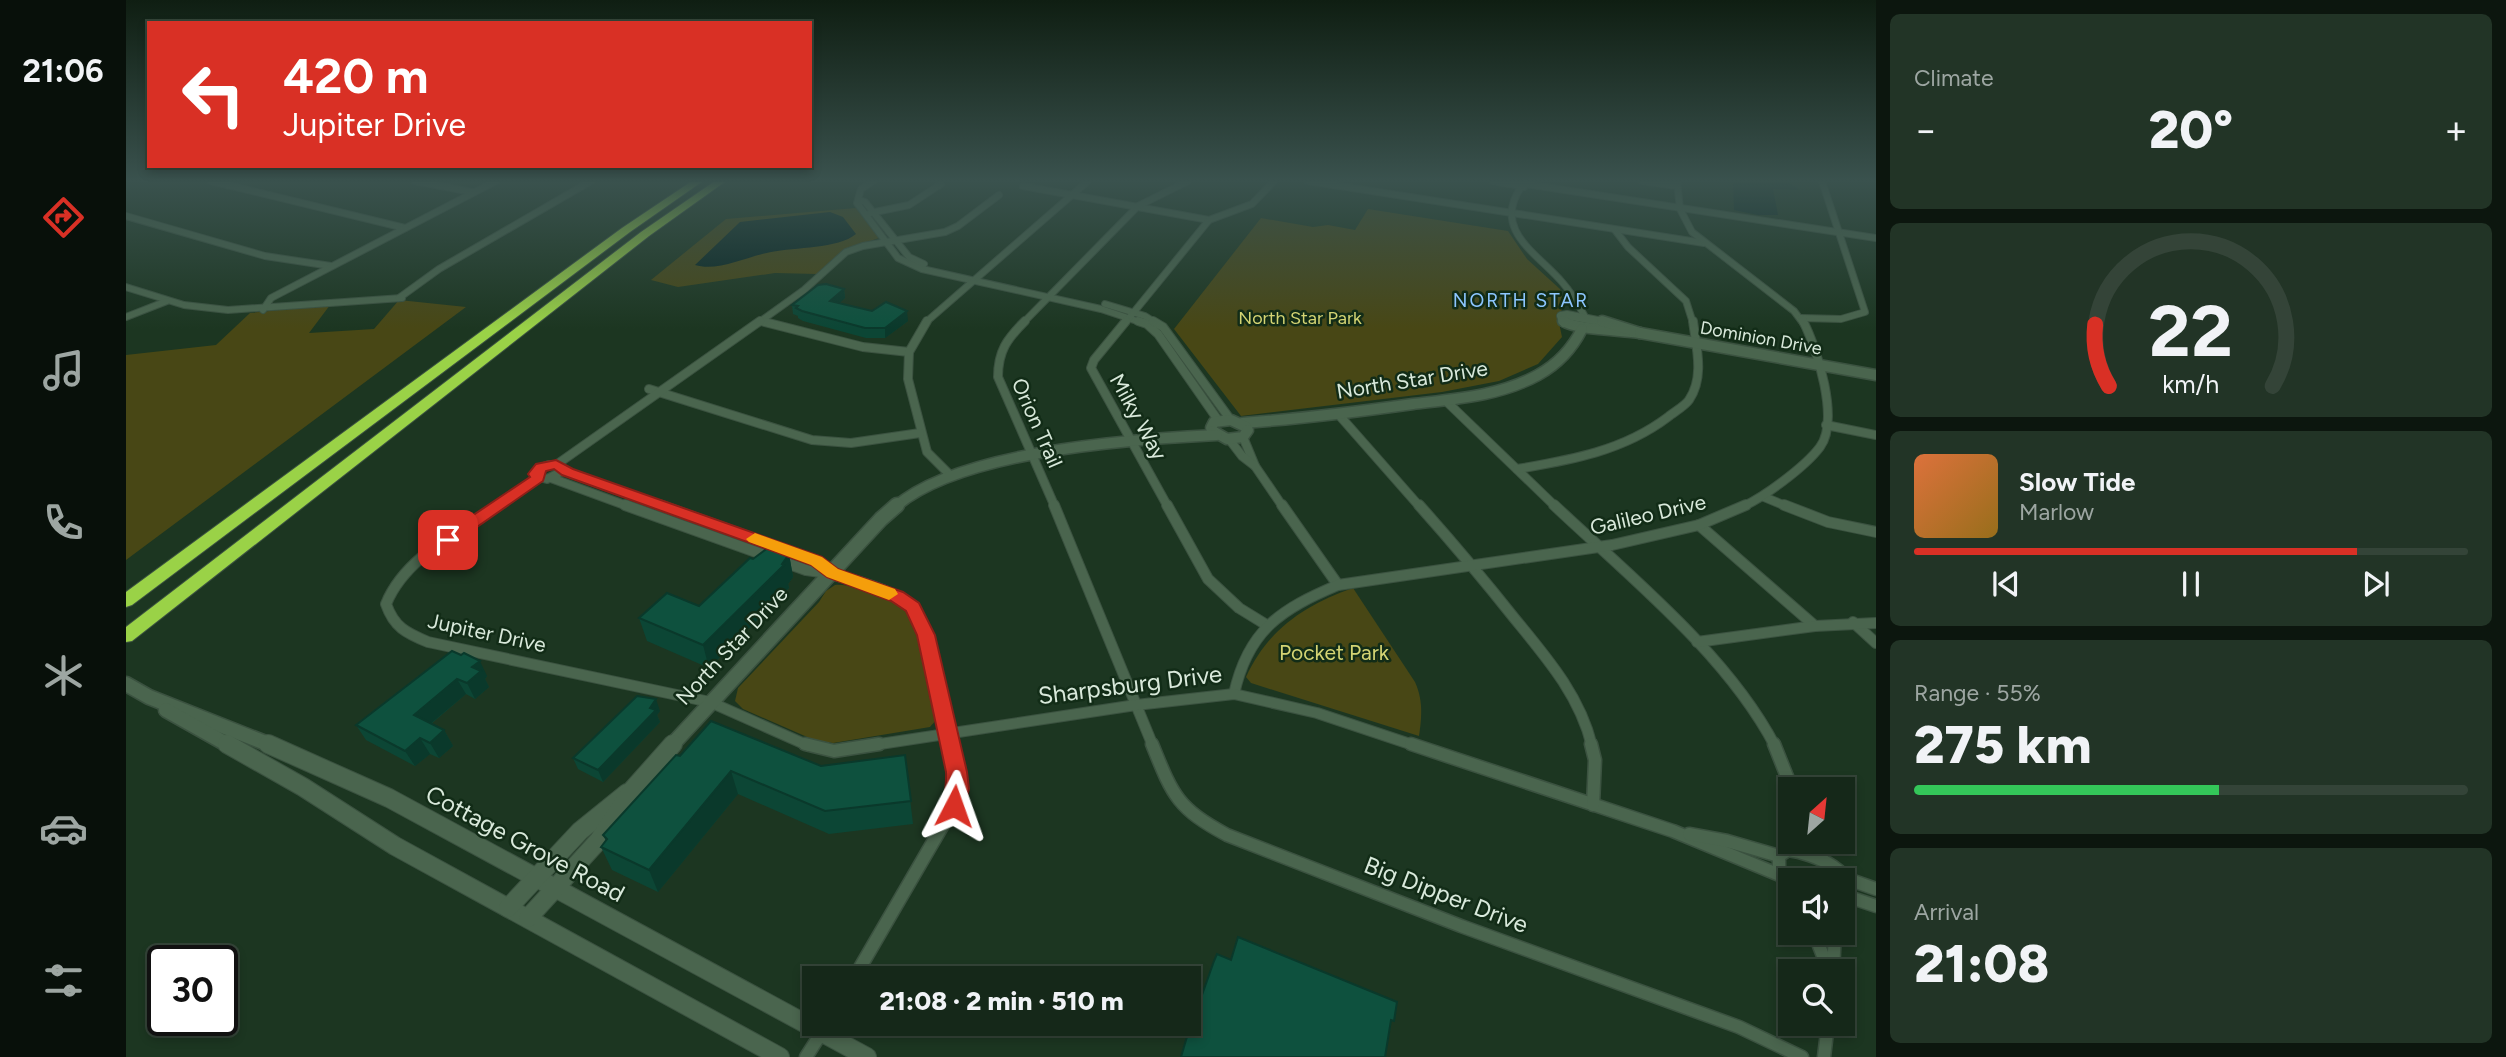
<!DOCTYPE html>
<meta charset="utf-8">
<style>
:root{--surface:#152819;--page:#223426;--text:#f1f3f6;--muted:#9da6a2;--line:#344438;--accent:#d93025}
body{margin:0;font-family:Figtree,sans-serif;background:var(--page);color:var(--text);height:100vh;display:flex;flex-direction:column;font-size:26px;white-space:nowrap}
*{box-sizing:border-box;margin:0}
p{font-size:23px;color:var(--muted)}
.icon{flex:none;width:38px;height:38px;fill:none;stroke:currentColor;stroke-width:2;stroke-linecap:round;stroke-linejoin:round}
.map{position:relative;flex:1;overflow:hidden}
.details{display:flex;flex-direction:column;gap:14px;padding:14px;background:#0c160e;width:630px}
.details>*{flex:none}
.top-card{position:absolute;left:21px;top:21px;width:665px;height:147px;border-radius:0px;box-shadow:0 4px 10px #0003,0 0 0 2px var(--line);background:#d93025;color:#fff;overflow:hidden}
.needle{width:46px;rotate:27deg}
.fabs{position:absolute;left:1652px;top:777px;display:grid;gap:14px}
.fabs a{display:grid;place-items:center;width:77px;height:77px;border-radius:0px;background:var(--surface);box-shadow:0 4px 10px #0003,0 0 0 2px var(--line);font-size:35px}
.speed{position:absolute;left:21px;top:945px;display:flex;gap:14px;font-size:35px;font-weight:700;text-align:center}
.speed>*{display:grid;place-content:center;width:91px;height:91px;border-radius:50%;background:var(--surface);box-shadow:0 4px 10px #0003,0 0 0 2px var(--line);line-height:1}
.speed .limit{border:4px solid #111;border-radius:10px;background:#fff;color:#111}
.pin{position:absolute;display:grid;place-items:center;width:60px;height:60px;color:#fff;margin:-30px;border-radius:14px;box-shadow:0 4px 10px #0006}
.me{position:absolute;width:77px;margin:-38px;rotate:4deg;stroke-linejoin:round;filter:drop-shadow(0 0 5px #0008)}
.turn{display:flex;align-items:center;gap:24px;height:147px;padding:0 21px;font-size:32px}
.turn .icon{width:91px;height:91px;stroke-width:2.5}
.turn b{display:block;font-size:49px;line-height:60px}
.big{font-size:52px;font-weight:800;line-height:1.1}
.details .widget{flex:1;display:flex;flex-direction:column;justify-content:center;gap:10px;min-width:0;padding:0 24px;border-radius:10px;background:var(--page)}
.details .dial{align-items:center;gap:0}
.dial svg{height:182px;overflow:visible;fill:none;stroke:var(--line);stroke-width:7;stroke-linecap:round;text-anchor:middle}
.dial text{fill:var(--text);stroke:none}
.song{display:flex;align-items:center;gap:21px}
.cover{width:84px;height:84px;border-radius:10px;background:linear-gradient(135deg,hsl(20 70% 55%),hsl(40 70% 35%))}
.played{height:7px;border-radius:4px;background:linear-gradient(90deg,var(--accent) 80%,var(--line) 80%)}
.keys{display:flex;justify-content:space-around;direction:ltr}
.heat{display:flex;justify-content:space-between;align-items:center;font-size:38px;direction:ltr}
.charge{height:10px;border-radius:5px;background:linear-gradient(90deg,#34c759 55%,var(--line) 0)}
.trip{position:absolute;left:676px;top:966px;width:399px;height:70px;border-radius:0px;background:var(--surface);box-shadow:0 4px 10px #0003,0 0 0 2px var(--line);font-weight:800;line-height:70px;text-align:center}
main{display:flex;flex:1;min-height:0}
.menu{display:flex;flex-direction:column;width:126px;justify-content:space-around;align-items:center;background:#08100a;color:var(--muted)}
.menu .icon{width:49px;height:49px}
.menu .selected{color:var(--accent)}
.menu b{font-size:32px;color:var(--text)}
.map>svg:first-child{display:block}
.green{fill:#484715}
.water{fill:#062523}
.lines{fill:none;stroke-linecap:round;stroke-linejoin:round}
.street-far3-casing{stroke:#3b5240;stroke-width:8}
.street-far2-casing{stroke:#3b5240;stroke-width:10}
.street-far1-casing{stroke:#3b5240;stroke-width:12}
.street-casing{stroke:#3b5240;stroke-width:15}
.secondary-far3-casing{stroke:#3b5240;stroke-width:10}
.secondary-far2-casing{stroke:#3b5240;stroke-width:13}
.secondary-far1-casing{stroke:#3b5240;stroke-width:17}
.secondary-casing{stroke:#3b5240;stroke-width:20}
.highway-casing{stroke:#3b5240;stroke-width:2}
.street-far3{stroke:#4a654e;stroke-width:6}
.street-far2{stroke:#4a654e;stroke-width:8}
.street-far1{stroke:#4a654e;stroke-width:10}
.street{stroke:#4a654e;stroke-width:12}
.secondary-far3{stroke:#4a654e;stroke-width:8}
.secondary-far2{stroke:#4a654e;stroke-width:10}
.secondary-far1{stroke:#4a654e;stroke-width:14}
.secondary{stroke:#4a654e;stroke-width:18}
.highway{fill:#9ad247;fill-rule:evenodd}
.wall{fill:#0c4635}
.shaded-wall{fill:#0a392b}
.building{fill:#0e513e;stroke:#0a392b;stroke-width:2}
.route{fill:#d93025;stroke:#8d1f18;stroke-width:2}
.slow{fill:#f59e0b}
.labels{text-anchor:middle;stroke-width:5;stroke-linejoin:round;paint-order:stroke}
.far-park-label{font-size:18px;fill:#d4d473;stroke:#122c17}
.far-street-label{font-size:18px;fill:#d9e9db;stroke:#122c17}
.far-neighbourhood-label{font-size:19px;letter-spacing:2px;fill:#8dc6ff;stroke:#122c17}
.street-label{font-size:21px;fill:#d9e9db;stroke:#122c17}
.park-label{font-size:21px;fill:#d4d473;stroke:#122c17}
.near-street-label{font-size:24px;fill:#d9e9db;stroke:#122c17}
</style>
<main>
<nav class="menu">
<b>21:06</b>
<svg class="icon selected" aria-label="directions" viewBox="0 0 24 24"><path d="M12 3l9 9-9 9-9-9zM9 14v-3h6M13 9l2 2-2 2"/></svg>
<svg class="icon" aria-label="music" viewBox="0 0 24 24"><path d="M9 18V5l10-2v13"/><circle cx="6" cy="18" r="3"/><circle cx="16" cy="16" r="3"/></svg>
<svg class="icon" aria-label="phone" viewBox="0 0 24 24"><path d="M5 4h4l2 5-3 2q2 4 5 5l2-3 5 2v4C11 20 4 13 5 4z"/></svg>
<svg class="icon" aria-label="climate" viewBox="0 0 24 24"><path d="M12 3v18M4 7l16 10M4 17L20 7"/></svg>
<svg class="icon" aria-label="car" viewBox="0 0 24 24"><path d="M5 17H2v-5l4-1 3-4h7l3 4 3 1v5h-3M9 17h6M6 11h13"/><circle cx="7" cy="17" r="2"/><circle cx="17" cy="17" r="2"/></svg>
<svg class="icon" aria-label="filters" viewBox="0 0 24 24"><path d="M4 7h16M4 17h16"/><circle cx="9" cy="7" r="2"/><circle cx="15" cy="17" r="2"/></svg>
</nav>
<div class="map">
<svg width="1750" height="1057" viewBox="0 0 1750 1057">
<rect width="100%" height="100%" fill="#1c3621"/>
<g class="green">
<polygon points="730,208 753,238 718,250 691,274 649,273 552,287 525,280 600,219"/>
<polygon points="1242,209 1382,231 1401,259 1434,289 1439,303 1432,318 1436,337 1412,364 1373,381 1316,392 1115,416 1048,329 1135,218 1187,227 1202,225 1229,230"/>
<polygon points="273,300 340,307 0,560 0,355 90,345 124,313 204,305 183,333 248,329"/>
<path d="M 709,585 C 728,583 772,601 785,616 C 792,625 809,704 809,718 C 809,723 807,723 804,727 L 707,743 L 688,740 L 617,709 L 609,701 L 612,688 L 693,602 L 700,591 Z"/>
<path d="M 1227,588 L 1289,682 C 1297,700 1296,716 1293,736 L 1125,683 L 1120,677 C 1142,629 1179,605 1227,588 Z"/>
</g>
<g class="water">
<path d="M 1607,181 C 1625,180 1661,176 1673,190 L 1647,189 L 1652,215 L 1632,215 L 1608,210 Z"/>
<path d="M 704,212 L 717,217 L 730,234 C 712,249 669,247 645,252 C 622,256 592,272 569,265 L 614,222 Z"/>
</g>
<g class="lines">
<g class="street-far3-casing">
<g id="street-far3">
<polyline points="85,181 279,228"/>
<polyline points="289,181 346,192"/>
<polyline points="747,181 735,189 731,203 772,258 796,269 975,309 1017,323"/>
<polyline points="1182,181 1578,243"/>
<polyline points="1367,181 1383,184"/>
<polyline points="1516,181 1551,186"/>
<polyline points="1551,181 1554,209 1566,232 1668,311 1677,323"/>
<polyline points="1396,182 1382,183 1398,187"/>
<polyline points="1400,184 1750,238"/>
<polyline points="897,186 1083,220"/>
<path d="M 1395,187 C 1366,230 1411,253 1436,282 C 1445,292 1452,304 1458,315"/>
<polyline points="733,200 739,202 783,257 798,264"/>
<polyline points="744,213 783,205 815,184"/>
<polyline points="0,216 139,256 205,266"/>
<polyline points="1489,230 1502,247 1560,301 1567,323"/>
<polyline points="0,287 58,305 102,310 276,298"/>
<polyline points="273,298 313,269 465,181"/>
<polyline points="979,304 1019,316 1030,323"/>
<polyline points="137,310 145,298 370,181"/>
<polyline points="0,317 41,301"/>
<polyline points="1675,318 1715,319 1739,312 1696,181"/>
<polyline points="635,321 642,323"/>
<polyline points="632,323 678,290 720,252 737,246 819,232 832,226 873,195"/>
<polyline points="799,323 962,181"/>
<polyline points="897,323 1012,206 1062,181"/>
<polyline points="999,323 1083,220 1126,204 1148,181"/>
</g>
</g>
<g class="street-far2-casing">
<g id="street-far2">
<polyline points="635,321 737,347 783,352"/>
<polyline points="801,321 783,352 782,379 801,452 823,474"/>
<path d="M 899,321 C 881,339 872,351 872,377 L 929,507"/>
<polyline points="1000,321 968,360 965,368 1042,507"/>
<polyline points="1012,321 1021,324 1032,334 1092,420"/>
<polyline points="1027,321 1037,327 1104,419"/>
<polyline points="523,389 686,440 725,443 794,433"/>
<polyline points="1320,401 1430,507"/>
<polyline points="1213,415 1294,507"/>
<polyline points="1700,425 1750,435"/>
<polyline points="1117,437 1129,466"/>
<polyline points="1103,439 1116,456 1129,466 1157,507"/>
<polygon points="423,465 434,466 435,472 421,479 410,476 412,469"/>
<polyline points="430,465 634,321"/>
<path d="M 1391,469 C 1445,460 1497,451 1542,417 C 1548,412 1559,406 1563,400 C 1579,377 1570,346 1567,321"/>
<polyline points="436,470 538,507"/>
<polyline points="425,478 504,507"/>
<polyline points="1638,497 1662,507"/>
<polyline points="371,507 412,478"/>
<path d="M 1616,507 C 1638,497 1679,467 1694,447 C 1714,420 1691,348 1677,321"/>
</g>
</g>
<g class="street-far1-casing">
<g id="street-far1">
<path d="M 373,505 C 333,532 279,557 260,604 C 268,627 280,633 302,642 L 584,702 L 683,746"/>
<path d="M 499,505 L 680,570 C 706,573 767,588 786,607 C 805,626 819,716 825,746"/>
<polyline points="533,505 690,561 706,573"/>
<polyline points="928,505 1027,746"/>
<polyline points="1041,505 1082,579 1113,608 1139,624"/>
<polyline points="1156,505 1212,585"/>
<path d="M 1293,505 C 1326,542 1358,580 1389,619 C 1421,658 1454,696 1466,746"/>
<path d="M 1428,505 C 1503,576 1601,654 1649,746"/>
<polyline points="1658,505 1702,522 1750,532"/>
<polyline points="1573,525 1689,626"/>
<polyline points="1727,622 1750,643"/>
<polyline points="1571,642 1689,626 1750,623"/>
<path d="M 1108,694 C 1122,630 1155,609 1212,585 L 1486,545 L 1573,525 L 1620,505"/>
<polyline points="741,746 1010,705 1108,694 1191,713 1290,746"/>
</g>
</g>
<g class="street-casing">
<g id="street">
<polyline points="679,744 708,751 753,744"/>
<path d="M 1026,744 C 1047,796 1051,808 1101,835 L 1335,926 L 1613,1027 L 1676,1057"/>
<polyline points="1285,744 1547,831 1656,876"/>
<polyline points="1465,744 1469,760 1467,805"/>
<polyline points="1648,744 1666,789"/>
<polyline points="1563,834 1601,841 1653,856"/>
<polyline points="1690,842 1696,858"/>
<polyline points="1719,878 1750,889"/>
<path d="M 1664,885 L 1653,868 L 1653,856 L 1662,850 C 1686,853 1740,873 1717,903"/>
<polyline points="1723,897 1750,906"/>
<polyline points="1688,933 1703,971"/>
<polyline points="1707,971 1709,933"/>
<polyline points="728,978 828,806 832,789 825,744"/>
<polyline points="680,1057 701,1024"/>
<polyline points="1698,1057 1702,1024"/>
</g>
</g>
<g class="secondary-far3-casing">
<polyline id="secondary-far3" points="1438,323 1435,316 1441,315 1482,323"/>
</g>
<g class="secondary-far2-casing">
<g id="secondary-far2">
<path d="M 1437,321 C 1450,330 1495,330 1514,333"/>
<polyline points="1476,321 1514,333"/>
<polyline points="1514,333 1750,375"/>
<path d="M 1116,423 C 1173,419 1230,412 1287,404 C 1329,399 1374,396 1412,375 C 1432,364 1446,349 1456,329"/>
<polyline points="1085,428 1088,422 1105,420 1120,427"/>
<polyline points="1087,431 1101,439 1117,437 1122,430"/>
<path d="M 769,507 C 833,451 1007,439 1091,435"/>
</g>
</g>
<g class="secondary-far1-casing">
<g id="secondary-far1">
<polyline points="0,684 23,697 147,746"/>
<polyline points="40,710 104,746"/>
<polyline points="545,746 755,519 771,505"/>
</g>
</g>
<g class="secondary-casing">
<g id="secondary">
<polyline points="101,744 177,787 269,846 654,1057"/>
<polyline points="142,744 263,798 741,1057"/>
<polyline points="382,908 454,831 501,793"/>
<polyline points="402,918 473,840 507,789 547,744"/>
</g>
</g>
<g class="highway-casing">
<g id="highway">
<polygon points="566,181 577,181 504,232 6,605 0,607 0,592 496,228"/>
<polygon points="589,181 600,181 523,236 6,641 0,642 0,627 515,232"/>
</g>
</g>
<use href="#street-far3" class="street-far3"/>
<use href="#street-far2" class="street-far2"/>
<use href="#street-far1" class="street-far1"/>
<use href="#street" class="street"/>
<use href="#secondary-far3" class="secondary-far3"/>
<use href="#secondary-far2" class="secondary-far2"/>
<use href="#secondary-far1" class="secondary-far1"/>
<use href="#secondary" class="secondary"/>
<use href="#highway" class="highway"/>
</g>
<g class="wall">
<polygon points="718,289 719,298 713,303 782,321 759,338 740,338 677,321 672,318 672,316 667,314 666,305"/>
<polygon points="663,554 667,577 662,584 663,588 583,668 521,641 513,618 573,606 627,559"/>
<polygon points="335,655 361,676 359,679 363,687 349,699 340,694 305,724 318,730 327,746 313,758 304,754 289,766 240,740 230,725"/>
<polygon points="534,711 531,715 534,722 477,782 452,769 447,758"/>
<polygon points="779,755 787,824 703,834 612,794 532,892 486,870 475,847 480,841 477,835 554,756 695,766"/>
</g>
<g class="shaded-wall">
<polygon points="718,289 719,298 705,311 704,301"/>
<polygon points="781,311 782,321 759,338 759,328"/>
<polygon points="663,554 667,577 662,584 663,588 583,668 577,645 656,564"/>
<polygon points="354,661 361,676 359,679 363,687 349,699 341,683 346,667"/>
<polygon points="331,679 340,694 297,730 288,715"/>
<polygon points="530,699 534,711 531,715 534,722 477,782 472,770 524,708"/>
<polygon points="318,730 327,746 313,758 304,743"/>
<polygon points="294,738 304,754 289,766 279,751"/>
<polygon points="605,771 612,794 532,892 523,870"/>
</g>
<g class="building">
<polygon points="700,284 718,289 704,301 746,311 760,302 781,311 759,328 739,328 676,311 670,308 672,306 666,305 692,285"/>
<polygon points="643,547 663,554 656,564 658,565 577,645 513,618 541,593 573,606 624,558 627,559"/>
<polygon points="326,651 335,655 338,653 354,661 346,667 355,671 341,683 331,679 288,715 318,730 304,743 294,738 279,751 230,725"/>
<polygon points="511,696 530,699 524,708 530,710 472,770 447,758"/>
<polygon points="585,721 695,766 779,755 785,801 699,811 605,771 523,870 475,847 481,839 477,835 550,755 554,756"/>
<polygon points="1112,937 1271,1002 1268,1021 1265,1020 1259,1057 1055,1057 1060,1040 1088,961 1091,954 1105,960"/>
</g>
<linearGradient id="sky" x2="0" y2="1"><stop stop-color="#0f1e12"/><stop offset="0.55" stop-color="#3a524e"/><stop offset="1" stop-color="#3a524e" stop-opacity="0"/></linearGradient>
<rect width="1750" height="329" fill="url(#sky)"/>
<path class="route" d="M 430,460 L 447,469 L 696,557 L 712,569 L 777,592 L 793,603 L 809,635 L 841,772 L 843,789 L 836,813 L 828,815 L 821,813 C 816,803 821,784 820,772 L 791,635 L 780,611 L 765,601 L 701,577 L 685,565 L 436,475 L 428,469 L 420,471 L 417,481 L 328,543 L 316,543 L 314,540 L 316,536 L 404,477 L 402,474 L 410,464 Z"/>
<polygon class="slow" points="629,533 696,557 712,569 769,589 772,594 763,600 701,577 685,565 623,542 620,539"/>
<g class="labels">
<g class="far-park-label">
<text x="1174" y="324">North Star Park</text>
</g>
<g class="far-street-label">
<text transform="translate(1635 338) rotate(10)" y="6">Dominion Drive</text>
</g>
<g class="far-neighbourhood-label">
<text x="1395" y="307">NORTH STAR</text>
</g>
<g class="street-label">
<text transform="translate(1286 380) rotate(-9)" y="7">North Star Drive</text>
<text transform="translate(1012 417) rotate(61)" y="7">Milky Way</text>
<text transform="translate(911 423) rotate(66)" y="7">Orion Trail</text>
<text transform="translate(1522 515) rotate(-13)" y="7">Galileo Drive</text>
<text transform="translate(361 633) rotate(12)" y="7">Jupiter Drive</text>
<text transform="translate(606 646) rotate(-47)" y="7">North Star Drive</text>
</g>
<g class="park-label">
<text x="1208" y="660">Pocket Park</text>
</g>
<g class="near-street-label">
<text transform="translate(1004 685) rotate(-7)" y="8">Sharpsburg Drive</text>
<text transform="translate(399 844) rotate(28)" y="8">Cottage Grove Road</text>
<text transform="translate(1320 895) rotate(21)" y="8">Big Dipper Drive</text>
</g>
</g>
</svg>
<div class="fabs">
<a><svg class="needle" viewBox="-14 -14 28 28"><path d="M0-13l5 13h-10z" fill="#e53935"/><path d="M0 13l5-13h-10z" fill="#9da6a2"/></svg></a>
<a><svg class="icon" aria-label="sound" viewBox="0 0 24 24"><path d="M4 9h4l5-4v14l-5-4H4zM17 9q2 3 0 6"/></svg></a>
<a><svg class="icon" aria-label="search" viewBox="0 0 24 24"><circle cx="10" cy="10" r="6"/><path d="M15 15l6 6"/></svg></a>
</div>
<div class="speed"><div class="limit">30</div></div>
<div class="pin" style="left:322px;top:540px;background:#d93025"><svg class="icon" aria-label="arrive" viewBox="0 0 24 24"><path d="M6 21V4h12l-3 4 3 4H6"/></svg></div>
<svg class="me" style="left:828px;top:806px" viewBox="-20 -20 40 40"><path d="M0-17L14 15 0 8-14 15z" fill="#d93025" stroke="#fff" stroke-width="4"/></svg>
<div class="trip">21:08 · 2 min · 510 m</div>
<div class="top-card">
<div class="turn"><svg class="icon" aria-label="left" viewBox="0 0 24 24"><path d="M17 20v-9H6M10 6l-5 5 5 5"/></svg><div><b>420 m</b>Jupiter Drive</div></div>
</div>
</div>
<section class="details">
<div class="widget"><p>Climate</p>
<div class="heat"><a>−</a><b class="big">20°</b><a>+</a></div>
</div>
<div class="widget dial"><svg viewBox="0 0 100 80">
<path d="M14 69A42 42 0 1 1 86 69"/>
<path d="M14 69A42 42 0 0 1 8 42" stroke="#d93025"/>
<text x="50" y="56" font-size="32" font-weight="700">22</text>
<text x="50" y="72" font-size="11">km/h</text>
</svg></div>
<div class="widget">
<div class="song"><i class="cover"></i><div><b>Slow Tide</b><p>Marlow</p></div></div>
<div class="played"></div>
<div class="keys"><svg class="icon" aria-label="previous" viewBox="0 0 24 24"><path d="M18 5L8 12l10 7zM5 5v14"/></svg><svg class="icon" aria-label="pause" viewBox="0 0 24 24"><path d="M8 5v14M16 5v14"/></svg><svg class="icon" aria-label="next" viewBox="0 0 24 24"><path d="M6 5l10 7-10 7zM19 5v14"/></svg></div>
</div>
<div class="widget"><p>Range · 55%</p><b class="big">275 km</b><div class="charge"></div></div>
<div class="widget"><p>Arrival</p><b class="big">21:08</b></div>
</section>
</main>
